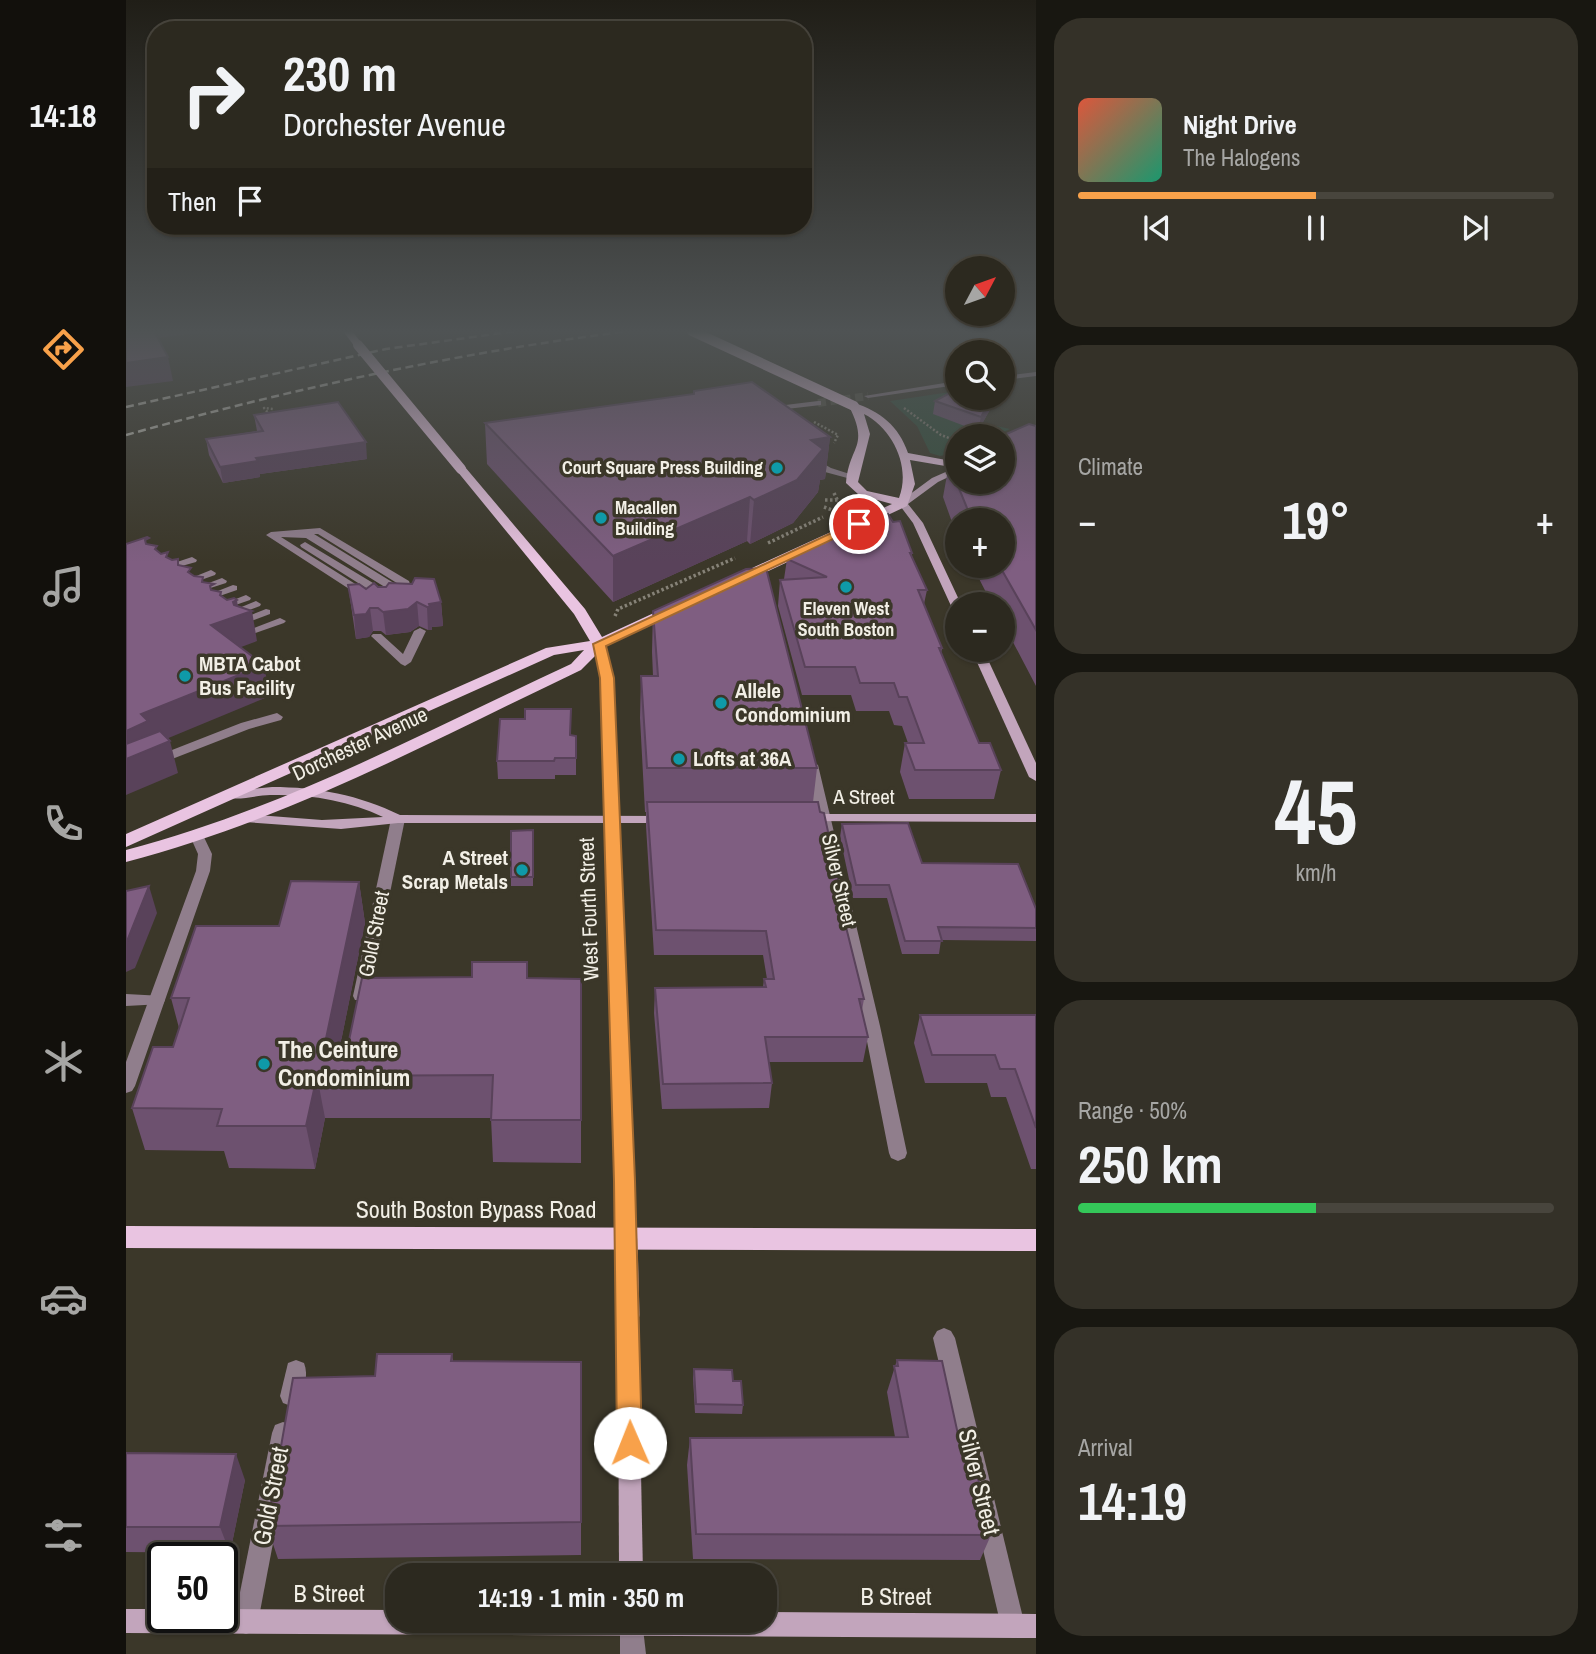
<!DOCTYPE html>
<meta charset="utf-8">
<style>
:root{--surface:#2c291f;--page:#343128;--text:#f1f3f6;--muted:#a6a6a4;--line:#48453d;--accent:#f8a14a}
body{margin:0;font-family:"Archivo Narrow",sans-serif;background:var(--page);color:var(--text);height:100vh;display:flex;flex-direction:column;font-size:26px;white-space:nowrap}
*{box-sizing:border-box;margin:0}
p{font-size:23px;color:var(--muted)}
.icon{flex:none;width:38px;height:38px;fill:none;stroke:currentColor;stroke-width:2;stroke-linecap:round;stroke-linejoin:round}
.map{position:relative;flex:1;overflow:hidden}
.panel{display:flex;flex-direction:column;gap:18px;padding:18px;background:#181711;width:560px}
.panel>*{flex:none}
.hud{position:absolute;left:21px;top:21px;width:665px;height:214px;border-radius:28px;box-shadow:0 2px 5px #0004,0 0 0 2px var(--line);background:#2c291f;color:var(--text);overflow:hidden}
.needle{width:46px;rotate:49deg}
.fabs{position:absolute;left:819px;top:256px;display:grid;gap:14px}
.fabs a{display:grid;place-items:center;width:70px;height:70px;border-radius:50%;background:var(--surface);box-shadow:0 2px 5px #0004,0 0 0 2px var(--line);font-size:35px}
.speed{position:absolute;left:21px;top:1542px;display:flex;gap:14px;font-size:35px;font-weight:700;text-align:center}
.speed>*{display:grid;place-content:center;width:91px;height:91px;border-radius:50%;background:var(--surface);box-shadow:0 2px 5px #0004,0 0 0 2px var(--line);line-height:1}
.speed .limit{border:4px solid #111;border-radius:10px;background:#fff;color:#111}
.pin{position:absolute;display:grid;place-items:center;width:60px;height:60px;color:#fff;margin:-30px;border:4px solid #fff;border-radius:50%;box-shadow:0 2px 7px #0007}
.me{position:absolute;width:77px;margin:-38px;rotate:359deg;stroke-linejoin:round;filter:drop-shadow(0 0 5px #0008)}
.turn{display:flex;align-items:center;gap:24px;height:147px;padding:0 21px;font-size:32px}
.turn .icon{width:91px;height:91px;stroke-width:2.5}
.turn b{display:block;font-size:49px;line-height:60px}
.then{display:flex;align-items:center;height:66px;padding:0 21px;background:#0003;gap:14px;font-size:26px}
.big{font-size:52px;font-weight:700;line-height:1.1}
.panel .tile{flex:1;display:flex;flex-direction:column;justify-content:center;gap:10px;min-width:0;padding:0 24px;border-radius:28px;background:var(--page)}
.panel .dial{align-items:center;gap:0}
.dial b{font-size:91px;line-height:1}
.song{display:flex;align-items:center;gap:21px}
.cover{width:84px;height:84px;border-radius:10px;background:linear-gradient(135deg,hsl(10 70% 55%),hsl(160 70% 35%))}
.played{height:7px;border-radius:4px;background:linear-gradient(90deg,var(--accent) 50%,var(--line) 50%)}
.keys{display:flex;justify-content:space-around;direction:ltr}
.heat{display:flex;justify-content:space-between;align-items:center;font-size:38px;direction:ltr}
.charge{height:10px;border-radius:5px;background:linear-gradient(90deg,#34c759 50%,var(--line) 0)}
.trip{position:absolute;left:259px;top:1563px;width:392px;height:70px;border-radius:28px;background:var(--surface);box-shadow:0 2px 5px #0004,0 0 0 2px var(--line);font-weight:700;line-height:70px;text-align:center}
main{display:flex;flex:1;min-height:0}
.dock{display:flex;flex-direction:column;width:126px;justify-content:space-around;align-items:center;background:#12100c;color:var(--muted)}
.dock .icon{width:49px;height:49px}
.dock .selected{color:var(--accent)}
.dock b{font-size:32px;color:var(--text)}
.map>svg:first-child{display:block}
.green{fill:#334e3b}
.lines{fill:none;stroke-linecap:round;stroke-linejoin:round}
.minor-tunnel{stroke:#565345;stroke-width:8;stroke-dasharray:8 4.5;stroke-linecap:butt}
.path-far1{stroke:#868277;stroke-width:2.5;stroke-dasharray:2 2;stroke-linecap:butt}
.path{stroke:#868277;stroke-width:3.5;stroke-dasharray:2.5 2.5;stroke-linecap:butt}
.service{fill:#907e8c;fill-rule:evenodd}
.minor{fill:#907e8c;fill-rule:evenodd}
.tertiary{fill:#907e8c;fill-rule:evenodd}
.secondary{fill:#c2a5bc;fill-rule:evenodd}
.primary{fill:#e9c4e1;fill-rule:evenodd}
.rail{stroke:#bebbb1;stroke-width:2.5;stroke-dasharray:8 4.5;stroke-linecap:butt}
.secondary-bridge-far1{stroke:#c2a5bc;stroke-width:18}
.secondary-bridge{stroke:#c2a5bc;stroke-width:23}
.primary-bridge{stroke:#e9c4e1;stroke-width:10}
.wall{fill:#6d516f}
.shaded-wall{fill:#59425a}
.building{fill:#7f5e81;stroke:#59425a;stroke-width:2}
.route{fill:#f8a14a;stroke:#a16930;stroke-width:2}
.culture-dot{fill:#0f9aa8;stroke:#3b3729;stroke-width:2.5}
.labels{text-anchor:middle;stroke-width:7;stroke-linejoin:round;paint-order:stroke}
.far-poi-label{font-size:18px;font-weight:bold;fill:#f2efe6;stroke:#3b3729;text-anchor:end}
.poi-label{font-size:21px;font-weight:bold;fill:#f2efe6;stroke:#3b3729;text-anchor:start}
.street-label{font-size:21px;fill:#f2efe6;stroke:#3b3729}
.near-poi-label{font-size:24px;font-weight:bold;fill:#f2efe6;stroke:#3b3729;text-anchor:start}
.near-street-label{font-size:24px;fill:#f2efe6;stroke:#3b3729}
</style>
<main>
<nav class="dock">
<b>14:18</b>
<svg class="icon selected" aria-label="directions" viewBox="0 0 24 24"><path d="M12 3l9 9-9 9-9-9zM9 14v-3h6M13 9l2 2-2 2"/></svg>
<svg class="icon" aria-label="music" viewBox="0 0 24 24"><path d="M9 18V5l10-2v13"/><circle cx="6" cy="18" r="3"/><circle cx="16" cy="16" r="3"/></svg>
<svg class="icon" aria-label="phone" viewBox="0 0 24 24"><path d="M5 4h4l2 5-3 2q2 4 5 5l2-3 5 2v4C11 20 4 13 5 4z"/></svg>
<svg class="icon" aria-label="climate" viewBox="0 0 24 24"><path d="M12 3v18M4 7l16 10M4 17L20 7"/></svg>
<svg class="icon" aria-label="car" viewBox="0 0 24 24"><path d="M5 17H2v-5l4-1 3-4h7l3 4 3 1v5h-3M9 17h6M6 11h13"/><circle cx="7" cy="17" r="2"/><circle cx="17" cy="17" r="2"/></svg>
<svg class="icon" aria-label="filters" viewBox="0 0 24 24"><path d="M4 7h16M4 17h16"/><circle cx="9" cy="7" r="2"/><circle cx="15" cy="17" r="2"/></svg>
</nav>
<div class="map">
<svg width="910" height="1654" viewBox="0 0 910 1654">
<rect width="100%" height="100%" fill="#3b3729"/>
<polygon class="green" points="831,391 831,397 852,430 857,423 884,429 869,436 831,436 831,452 814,456 804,453 791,426 764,401"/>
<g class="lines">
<polyline class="minor-tunnel" points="692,403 742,396"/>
<g class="path-far1">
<polyline points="778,408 815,435 831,441"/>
<polyline points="144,415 138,408 147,409"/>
<polyline points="688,422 712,435 708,443"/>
<polyline points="864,436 877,435"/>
</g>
<g class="path">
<polyline points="708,493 715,508 713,511"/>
<polyline points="699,500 714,500"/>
<polyline points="698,507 714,513"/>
<polyline points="642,543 697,517"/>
<polyline points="489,616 492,609 609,558"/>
</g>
<g class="service">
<polygon points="194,528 283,581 289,600 288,602 280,602 274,585 192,534 188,534 271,585 275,599 274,601 266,601 262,589 180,538 155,537 242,592 242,596 234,596 140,535 145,532"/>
<polygon points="179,542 257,589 261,598 260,600 252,600 248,593 175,547 174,545"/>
<polygon points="66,557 71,560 70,562 38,571 33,568"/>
<polygon points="85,570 90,573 89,575 58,586 53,583"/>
<polygon points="96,578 101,581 100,583 72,592 67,589"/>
<polygon points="107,585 111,586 111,590 79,601 74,598"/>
<polygon points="120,595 125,598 124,600 92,611 87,608"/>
<polygon points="130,601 135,604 134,606 102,618 96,615"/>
<polygon points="140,609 144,610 144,614 109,627 103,624"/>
<polygon points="154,618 160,621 158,623 121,636 115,633"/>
<polygon points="294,628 300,631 285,662 279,666 275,664 245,636 247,634 255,634 277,654 288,631"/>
<polygon points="151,713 157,717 155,720 123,729 0,777 0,768 115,723"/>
<polygon points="0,994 37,996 39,1000 37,1004 0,1006"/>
</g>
<g class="minor">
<polygon points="910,372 910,376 877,380 877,376"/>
<polygon points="831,381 831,385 742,398 738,396"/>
<polygon points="692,401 695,401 695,405 643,411 639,409 643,407"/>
<polygon points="684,456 705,468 730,476 725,479 699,472 681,461 680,459"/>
<polygon points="685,761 692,765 754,1026 781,1153 779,1158 772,1161 765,1158 763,1153 738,1026 678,765"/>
<polygon points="272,815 279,819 243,996 241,1000 229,1000 227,996 265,819"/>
<polygon points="71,832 76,833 86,854 84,871 9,1086 6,1091 0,1093 0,1062 70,871 72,854 64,836"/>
<polygon points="818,1328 825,1331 829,1338 899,1626 896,1635 887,1638 878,1635 875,1626 807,1338 811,1331"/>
<path d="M 170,1360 L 178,1363 C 183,1375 178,1392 173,1403 L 165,1406 L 157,1403 L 154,1396 L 162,1363 Z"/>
<polygon points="157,1422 165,1425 168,1433 132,1622 129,1631 120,1634 111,1631 108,1622 146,1433 149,1425"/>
<polygon points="494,1620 516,1620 520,1654 494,1654"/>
</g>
<polygon class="tertiary" points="473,641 479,644 487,678 493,819 486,823 479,819 475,678 467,644"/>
<g class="secondary">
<polygon points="831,467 831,473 812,482 782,504 797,523 835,604 831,604 831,611 826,608 787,523 772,503 806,478"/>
<polygon points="845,649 857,649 910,763 910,781 903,777"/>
<path d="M 146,787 C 191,787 233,795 274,815 L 542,816 L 544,819 L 537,823 L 493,823 L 508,1181 L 506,1187 L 499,1189 L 492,1187 L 490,1181 L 479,823 L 272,823 L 215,829 L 119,822 L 112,818 L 119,814 L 196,820 L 257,817 C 222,800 183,794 144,795 C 131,795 106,803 96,795 L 103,791 Z"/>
<polygon points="680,814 910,814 910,822 675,821 673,818 675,815"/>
<polygon points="502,1306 509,1308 512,1315 517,1575 493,1575 492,1315 495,1308"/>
<polygon points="0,1609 37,1609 37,1617 96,1617 96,1609 271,1610 271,1620 639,1620 639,1612 910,1614 910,1638 0,1633"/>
</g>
<g class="primary">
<polygon points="217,331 226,331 237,345 235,347 229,347"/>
<path d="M 728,403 C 754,411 773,426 782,453 L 831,462 L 831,468 L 784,460 L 789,484 L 781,506 L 623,580 L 613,580 L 613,574 L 766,504 L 733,495 L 720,483 C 723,445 744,448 723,406 ZM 738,414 C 767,429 785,467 773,498 L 741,491 L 732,482 L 744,434 Z"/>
<path d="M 331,467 L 339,467 L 459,609 L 476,637 L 543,606 L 553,606 L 555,609 L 478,647 L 455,670 C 304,742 163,819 0,862 L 0,850 C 157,809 298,732 445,664 L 458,650 L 428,655 L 0,847 L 0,834 L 420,648 L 464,641 L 448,614 L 331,471 Z"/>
<polygon points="0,1226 910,1229 910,1251 0,1248"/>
</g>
<g class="rail">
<polyline points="0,407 260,349 390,331"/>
<path d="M 0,435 C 166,389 333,352 504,331"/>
</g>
<polyline class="secondary-bridge-far1" points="499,1181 500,1243"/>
<polyline class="secondary-bridge" points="500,1241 502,1315"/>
<g class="primary-bridge">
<polyline points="566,331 728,406"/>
<polyline points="232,345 335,469"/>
</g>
</g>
<g class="wall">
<polygon points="831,397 871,397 852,431 807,414 809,401"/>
<polygon points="128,415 241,459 134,474 134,477 97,483 83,455 80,439 131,431"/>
<polygon points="359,423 704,437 699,479 694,480 692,492 667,523 624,544 621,541 487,602 361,464"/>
<polygon points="910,426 910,686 877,623 877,604 866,604 846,565 877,565 877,520 831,520 831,536 817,497 823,464"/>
<polygon points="786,553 786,557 801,590 798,604 816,648 815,654 853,743 875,770 868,799 783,799 774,772 779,743 782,743 776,726 768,725 763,711 730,711 725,695 676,695 652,606 654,580 658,579 661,559"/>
<polygon points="222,585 240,589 252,587 315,602 317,626 306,627 306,630 302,630 293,626 284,632 260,635 255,631 247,631 243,637 230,639"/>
<polygon points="527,611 691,768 687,802 720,915 719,921 738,999 736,1010 742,1037 737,1062 643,1062 646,1083 643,1108 536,1109 528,1013 529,988 637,987 638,979 641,979 637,955 528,955 520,826 520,812 519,812 514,718 515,676 527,676 526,652"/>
<polygon points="445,735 450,736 450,775 429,775 429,779 372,779 371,761"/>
<polygon points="716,824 796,863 910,909 910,941 815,940 813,954 776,954 761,898 727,898 714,837"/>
<polygon points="407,830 407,886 385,886 385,877"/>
<polygon points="233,882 239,923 212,1056 217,1056 402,978 455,979 455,1163 367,1162 365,1118 199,1118 189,1169 103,1168 98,1151 19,1150 6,1108 47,1047 53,1028 45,998 153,926"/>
<polygon points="794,1015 910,1015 910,1169 905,1169 880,1097 865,1097 861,1083 799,1083 788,1043"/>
<polygon points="326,1354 327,1361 455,1362 455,1555 152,1559 141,1526 249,1376"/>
<polygon points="771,1360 833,1439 865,1535 854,1560 567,1559 561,1465 564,1438 769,1437 761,1392"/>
<polygon points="568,1369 607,1381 617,1405 616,1414 569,1413 567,1378"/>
<polygon points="0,1453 119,1480 104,1553 0,1552"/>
</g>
<g class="shaded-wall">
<polygon points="23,331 79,331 79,332 24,339"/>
<polygon points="42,357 47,381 0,387 0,363"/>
<polygon points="880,372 878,385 877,387 877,378"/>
<polygon points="866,397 871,397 852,431 855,417"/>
<polygon points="704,437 699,479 694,480 692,492 667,523 624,544 628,500 685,440"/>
<polygon points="240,442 241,459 134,474 134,477 97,483 94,467 130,458"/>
<polygon points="624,497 621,541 487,602 487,556"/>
<polygon points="95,592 100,620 107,602 111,600 113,615 126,611 131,641 91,656 85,625"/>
<polygon points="291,602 293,626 284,632 260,635 257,612"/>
<polygon points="315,602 317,626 306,627 306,630 302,630 301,607 303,604"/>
<polygon points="244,608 247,631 243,637 230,639 228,615"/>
<polygon points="138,665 144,696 28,744 44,741 52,773 0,795 0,731 15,714"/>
<polygon points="233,882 239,923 208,1076 198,1048"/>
<polygon points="23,886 31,913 9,968 0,972 0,941"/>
<polygon points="191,1076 199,1118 189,1169 180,1126"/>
<polygon points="110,1454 119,1480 104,1553 94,1527"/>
</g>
<g class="building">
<polygon points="0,331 28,331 42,357 0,363"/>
<polygon points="626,382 704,437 685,440 697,449 671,480 628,500 624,497 487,556 359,423 568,394 568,391"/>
<polygon points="831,389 831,397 866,397 855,417 809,401"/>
<polygon points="212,402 240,442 130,458 132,461 94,467 80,439 137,431 128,415"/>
<polygon points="903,424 910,426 910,630 873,565 877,565 877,520 847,520 841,508 823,464 831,459 831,481 877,481 876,436"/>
<polygon points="762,514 767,522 774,521 786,553 784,553 801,590 792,590 816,648 813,648 853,743 864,743 875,770 789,770 779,743 798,743 781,697 773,697 768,683 734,683 729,667 679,667 654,580 701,577 661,559"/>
<polygon points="21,537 23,538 19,540 20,544 31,546 29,549 35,554 42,552 40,557 46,560 52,559 52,565 65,568 62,572 68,576 77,577 76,582 88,584 84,586 85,590 95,592 94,595 101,600 108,598 111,600 107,602 108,605 126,611 85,625 138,665 15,714 22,721 0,731 0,544"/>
<polygon points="640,568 691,768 521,768 515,676 532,676 527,611 620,569"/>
<polygon points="289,578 308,579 315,602 303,604 304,607 301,607 291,602 282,609 257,612 252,608 244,608 240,614 228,615 222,585 233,584 240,589 248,583 252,587 260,587 263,583 286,584"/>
<polygon points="399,709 445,709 444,735 450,736 450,758 429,758 428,761 371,761 374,719 399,719"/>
<polygon points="34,731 44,741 0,759 0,744"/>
<polygon points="521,802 692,802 694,812 698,813 720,915 717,915 738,999 733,999 742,1037 639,1037 646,1083 537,1084 529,988 640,987 638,979 648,979 640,931 530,930"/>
<polygon points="782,823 796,863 892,864 910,909 910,928 812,927 816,941 779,941 763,885 730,885 716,824"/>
<polygon points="407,830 407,877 385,877 385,831"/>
<polygon points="165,881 233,882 198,1048 203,1056 217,1056 221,1050 236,978 346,977 346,962 401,962 401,978 455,979 455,1120 365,1120 367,1075 191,1076 180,1126 91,1126 96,1109 6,1108 27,1047 47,1047 63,998 45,998 70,926 153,926"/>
<polygon points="23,886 1,941 0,941 0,891"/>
<polygon points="794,1015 910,1015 910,1128 889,1069 874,1069 869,1055 806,1055"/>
<polygon points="251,1354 326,1354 325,1361 455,1362 455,1522 141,1526 167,1378 249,1376"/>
<polygon points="771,1360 816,1361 833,1439 843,1439 865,1535 570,1534 564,1438 782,1437 768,1366 772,1366"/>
<polygon points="568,1369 606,1370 607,1381 615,1381 617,1405 570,1404"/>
<polygon points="0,1453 110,1454 94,1527 0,1527"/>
</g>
<linearGradient id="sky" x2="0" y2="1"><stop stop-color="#201e17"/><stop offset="0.59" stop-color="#4f5354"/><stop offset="1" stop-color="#4f5354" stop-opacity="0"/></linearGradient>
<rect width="910" height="562" fill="url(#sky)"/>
<polygon class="route" points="729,522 739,524 480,646 488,678 509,1181 516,1443 513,1452 504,1456 495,1452 491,1443 488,1181 474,678 467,644"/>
<g class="culture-dot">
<circle cx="651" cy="468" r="7"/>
<circle cx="475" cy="518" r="7"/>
<circle cx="720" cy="587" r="7"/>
<circle cx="59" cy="676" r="7"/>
<circle cx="595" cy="703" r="7"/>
<circle cx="553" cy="759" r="7"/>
<circle cx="396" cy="870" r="7"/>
<circle cx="138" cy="1064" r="7"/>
</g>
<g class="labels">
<g class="far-poi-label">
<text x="637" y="474">Court Square Press Building</text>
<text x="489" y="514" text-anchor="start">Macallen<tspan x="489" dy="21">Building</tspan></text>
<text x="720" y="615" text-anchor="middle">Eleven West<tspan x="720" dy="21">South Boston</tspan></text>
</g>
<g class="poi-label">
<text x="73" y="671">MBTA Cabot<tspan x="73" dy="24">Bus Facility</tspan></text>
<text x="609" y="698">Allele<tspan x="609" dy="24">Condominium</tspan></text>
<text x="567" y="766">Lofts at 36A</text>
<text x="382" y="865" text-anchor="end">A Street<tspan x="382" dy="24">Scrap Metals</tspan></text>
</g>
<g class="street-label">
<text transform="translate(234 744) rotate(-25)" y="7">Dorchester Avenue</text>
<text x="738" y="804">A Street</text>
<text transform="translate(713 880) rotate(77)" y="7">Silver Street</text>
<text transform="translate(463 909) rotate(-92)" y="7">West Fourth Street</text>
<text transform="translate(248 934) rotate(-79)" y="7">Gold Street</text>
</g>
<g class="near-poi-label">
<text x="152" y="1058">The Ceinture<tspan x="152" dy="28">Condominium</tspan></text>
</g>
<g class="near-street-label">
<text x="350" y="1218">South Boston Bypass Road</text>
<text transform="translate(853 1482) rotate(76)" y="8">Silver Street</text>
<text transform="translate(145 1496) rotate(-79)" y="8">Gold Street</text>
<text x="203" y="1602">B Street</text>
<text x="770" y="1605">B Street</text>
</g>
</g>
</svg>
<div class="fabs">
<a><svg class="needle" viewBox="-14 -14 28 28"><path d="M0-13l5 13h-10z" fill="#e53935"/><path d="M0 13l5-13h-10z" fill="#a6a6a4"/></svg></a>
<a><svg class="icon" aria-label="search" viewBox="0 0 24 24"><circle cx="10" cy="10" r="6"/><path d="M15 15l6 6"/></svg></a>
<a><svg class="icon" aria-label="layers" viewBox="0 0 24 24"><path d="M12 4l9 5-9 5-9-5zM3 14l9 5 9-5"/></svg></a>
<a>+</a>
<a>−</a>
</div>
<div class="speed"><div class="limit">50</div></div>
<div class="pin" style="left:733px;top:524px;background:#d93025"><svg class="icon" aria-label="arrive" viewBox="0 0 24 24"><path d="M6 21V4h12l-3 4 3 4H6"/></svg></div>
<svg class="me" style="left:504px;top:1443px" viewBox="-20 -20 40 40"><circle r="19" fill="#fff"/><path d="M0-13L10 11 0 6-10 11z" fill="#f8a14a"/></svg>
<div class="trip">14:19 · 1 min · 350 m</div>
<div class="hud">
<div class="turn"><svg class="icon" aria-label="right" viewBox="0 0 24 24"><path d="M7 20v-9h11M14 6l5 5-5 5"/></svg><div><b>230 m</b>Dorchester Avenue</div></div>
<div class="then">Then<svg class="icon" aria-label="arrive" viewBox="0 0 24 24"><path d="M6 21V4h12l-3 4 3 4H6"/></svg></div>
</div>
</div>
<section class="panel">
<div class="tile">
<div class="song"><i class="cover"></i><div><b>Night Drive</b><p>The Halogens</p></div></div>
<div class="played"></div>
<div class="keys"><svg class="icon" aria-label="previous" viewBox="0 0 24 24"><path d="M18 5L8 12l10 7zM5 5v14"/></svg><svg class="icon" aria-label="pause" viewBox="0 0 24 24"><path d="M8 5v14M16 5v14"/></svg><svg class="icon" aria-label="next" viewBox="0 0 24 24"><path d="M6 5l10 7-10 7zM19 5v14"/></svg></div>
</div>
<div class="tile"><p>Climate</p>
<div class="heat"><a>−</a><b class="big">19°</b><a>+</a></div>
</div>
<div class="tile dial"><b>45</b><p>km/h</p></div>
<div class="tile"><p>Range · 50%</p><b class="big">250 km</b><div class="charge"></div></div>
<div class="tile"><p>Arrival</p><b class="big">14:19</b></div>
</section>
</main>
